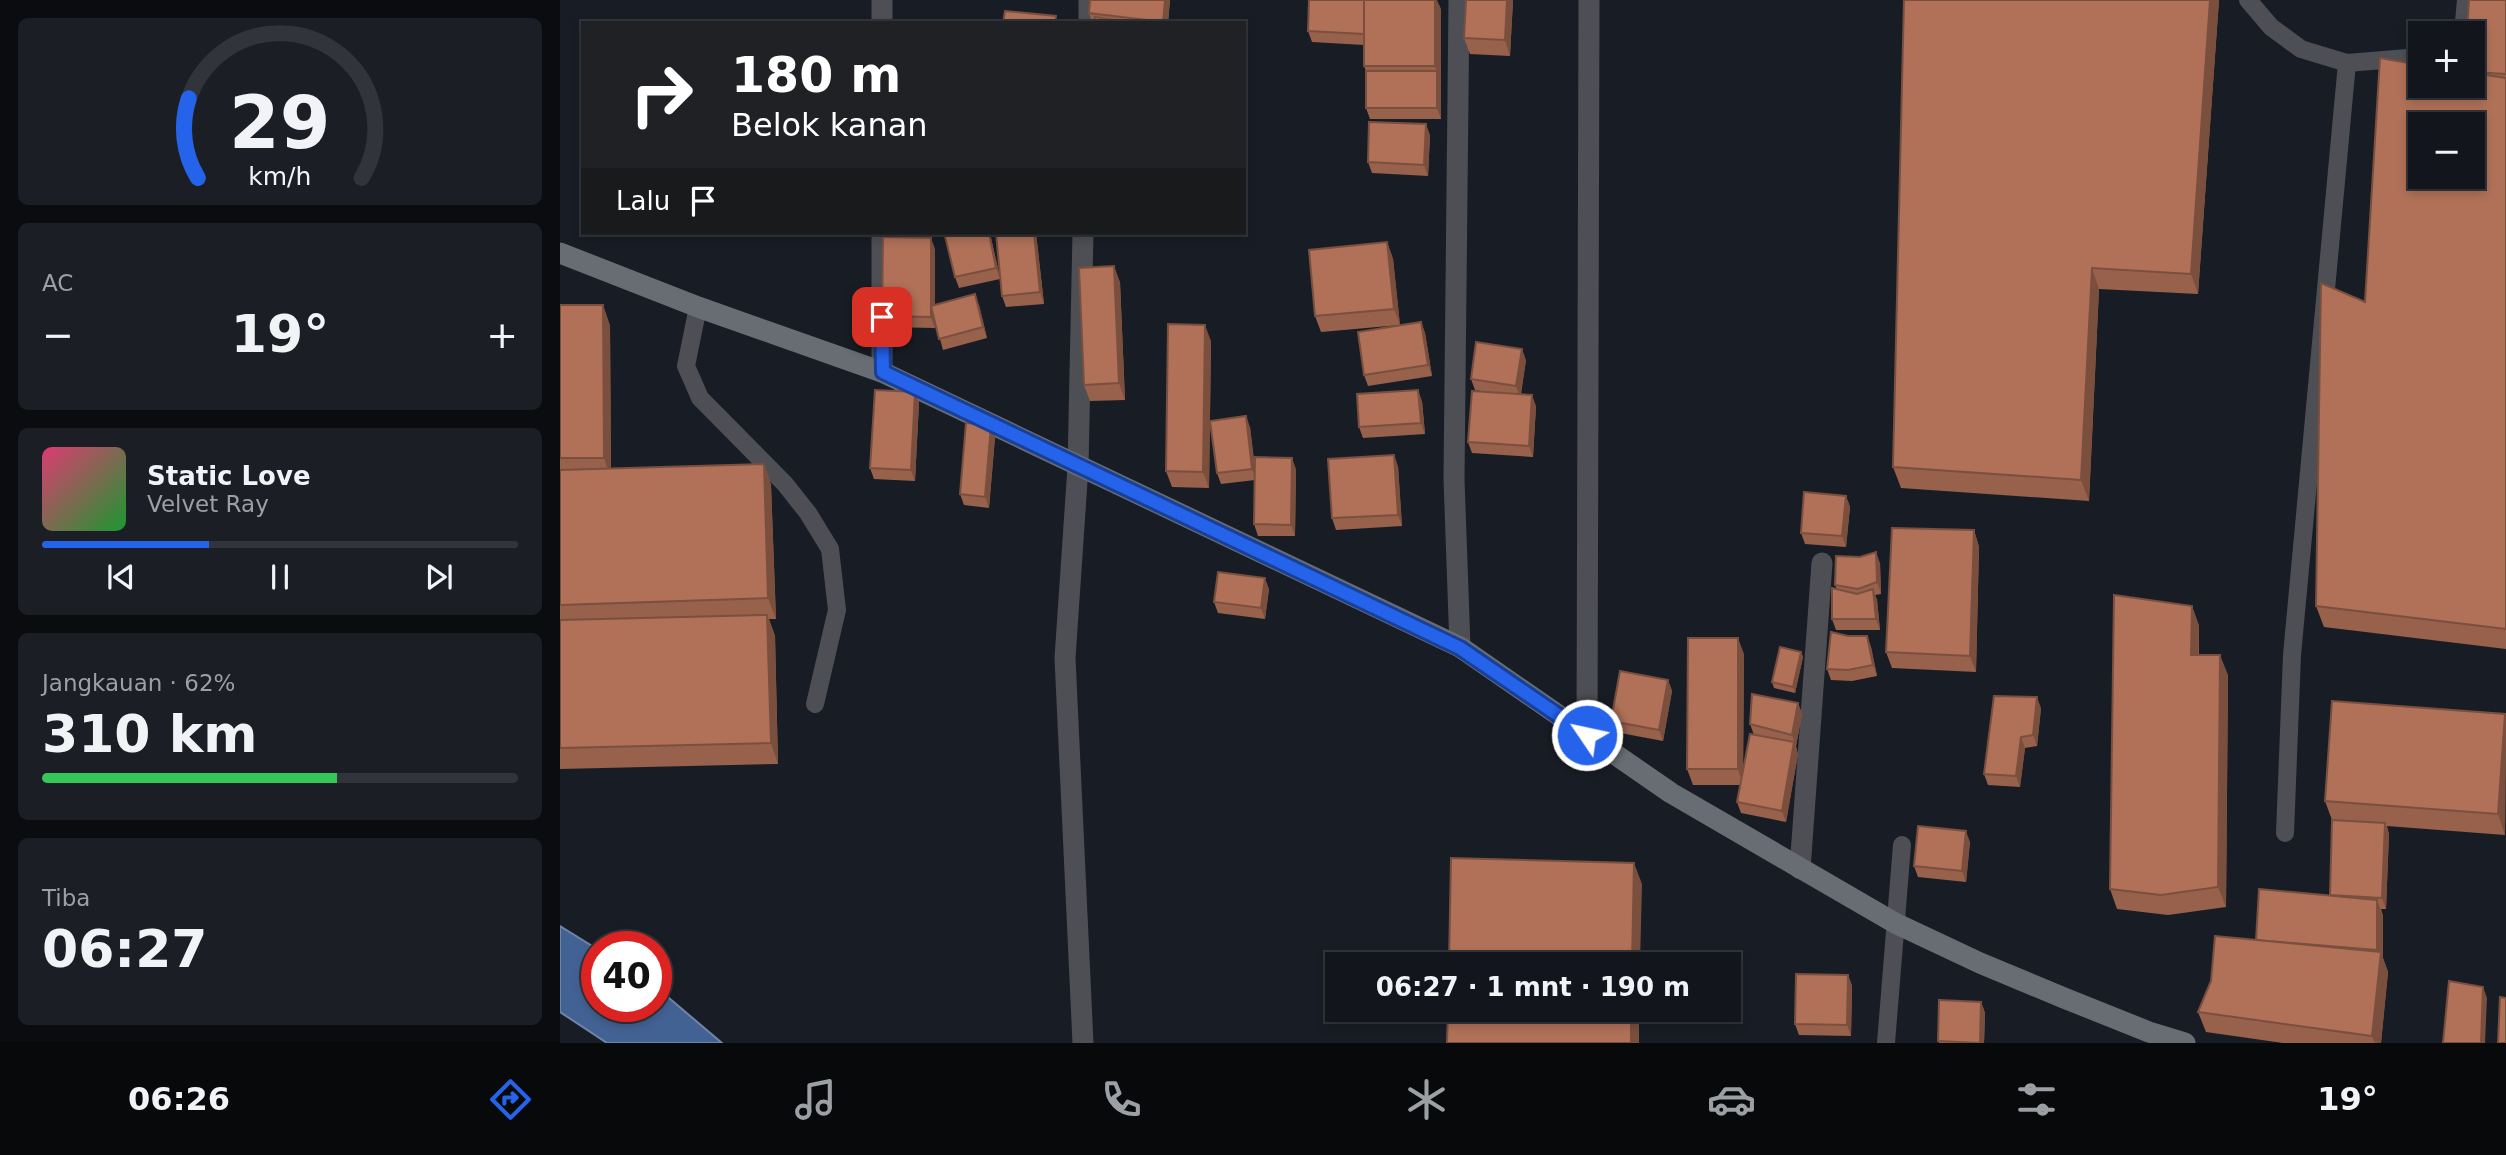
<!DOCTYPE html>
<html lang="id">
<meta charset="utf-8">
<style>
:root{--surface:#12161c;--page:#1b1f25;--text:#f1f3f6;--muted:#9c9fa3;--line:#31353b;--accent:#2563eb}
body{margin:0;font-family:"DejaVu Sans",sans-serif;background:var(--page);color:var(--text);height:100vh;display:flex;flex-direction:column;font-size:26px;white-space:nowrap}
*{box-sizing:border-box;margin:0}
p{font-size:23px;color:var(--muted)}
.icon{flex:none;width:38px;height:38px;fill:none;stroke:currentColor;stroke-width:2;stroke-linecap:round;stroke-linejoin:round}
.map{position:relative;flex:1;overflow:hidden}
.details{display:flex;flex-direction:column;gap:18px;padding:18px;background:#0a0c0f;width:560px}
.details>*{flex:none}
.guide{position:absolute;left:21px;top:21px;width:665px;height:214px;border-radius:0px;box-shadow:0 4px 10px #0003,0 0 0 2px var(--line);background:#202124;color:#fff;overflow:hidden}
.buttons{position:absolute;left:1848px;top:21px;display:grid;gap:14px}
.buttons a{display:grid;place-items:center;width:77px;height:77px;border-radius:0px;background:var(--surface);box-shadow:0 4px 10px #0003,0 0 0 2px var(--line);font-size:35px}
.speed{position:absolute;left:21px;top:931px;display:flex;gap:14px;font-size:35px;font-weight:700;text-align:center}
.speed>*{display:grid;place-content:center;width:91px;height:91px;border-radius:50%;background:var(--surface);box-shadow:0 4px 10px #0003,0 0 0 2px var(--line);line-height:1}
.speed .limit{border:10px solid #d22;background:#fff;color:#111}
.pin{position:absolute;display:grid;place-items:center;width:60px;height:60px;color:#fff;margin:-30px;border-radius:14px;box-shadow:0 4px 10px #0006}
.me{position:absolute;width:77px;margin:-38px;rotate:304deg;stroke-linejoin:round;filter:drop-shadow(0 0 5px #0008)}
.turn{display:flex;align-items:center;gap:24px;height:147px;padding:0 35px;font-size:32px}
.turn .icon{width:91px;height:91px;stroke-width:2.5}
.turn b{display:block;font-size:49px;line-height:60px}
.then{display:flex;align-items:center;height:66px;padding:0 35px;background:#0003;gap:14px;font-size:26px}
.big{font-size:52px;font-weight:700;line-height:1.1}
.details .widget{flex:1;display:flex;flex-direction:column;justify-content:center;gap:10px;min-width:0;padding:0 24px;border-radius:10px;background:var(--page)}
.details .dial{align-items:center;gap:0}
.dial svg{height:182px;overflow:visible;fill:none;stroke:var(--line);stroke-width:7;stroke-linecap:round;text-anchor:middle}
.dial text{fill:var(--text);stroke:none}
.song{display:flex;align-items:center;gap:21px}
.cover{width:84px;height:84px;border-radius:10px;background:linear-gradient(135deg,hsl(340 70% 55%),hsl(130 70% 35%))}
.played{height:7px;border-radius:4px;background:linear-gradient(90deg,var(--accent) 35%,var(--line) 35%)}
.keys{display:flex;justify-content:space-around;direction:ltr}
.heat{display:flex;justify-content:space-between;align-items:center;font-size:38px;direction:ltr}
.charge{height:10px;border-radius:5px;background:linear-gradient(90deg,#34c759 62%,var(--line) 0)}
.trip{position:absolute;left:765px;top:952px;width:416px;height:70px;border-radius:0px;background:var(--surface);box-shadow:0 4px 10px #0003,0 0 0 2px var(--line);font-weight:700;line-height:70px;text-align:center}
.tabs{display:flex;height:112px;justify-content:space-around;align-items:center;background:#07090b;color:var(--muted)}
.tabs .icon{width:49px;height:49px}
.tabs .on{color:var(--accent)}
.tabs b{font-size:32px;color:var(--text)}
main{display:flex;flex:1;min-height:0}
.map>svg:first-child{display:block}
.water{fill:#436294;stroke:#6e85aa;stroke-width:2}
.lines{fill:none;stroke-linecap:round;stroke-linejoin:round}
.lane{stroke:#4d4f54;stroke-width:18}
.street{stroke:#4d4f54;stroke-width:21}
.secondary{stroke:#686c73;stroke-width:21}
.wall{fill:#97614c}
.shaded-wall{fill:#7b4f3e}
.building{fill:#b07158;stroke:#7b4f3e;stroke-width:2;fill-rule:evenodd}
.route-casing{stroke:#184099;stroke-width:18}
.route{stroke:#2563eb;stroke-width:12}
</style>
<main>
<section class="details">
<div class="widget dial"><svg viewBox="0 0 100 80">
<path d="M14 69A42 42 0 1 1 86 69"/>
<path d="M14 69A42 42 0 0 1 10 34" stroke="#2563eb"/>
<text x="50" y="56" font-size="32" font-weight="700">29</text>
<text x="50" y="72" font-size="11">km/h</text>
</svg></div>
<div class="widget"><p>AC</p>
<div class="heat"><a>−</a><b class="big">19°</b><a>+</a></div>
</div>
<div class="widget">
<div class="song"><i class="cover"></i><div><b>Static Love</b><p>Velvet Ray</p></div></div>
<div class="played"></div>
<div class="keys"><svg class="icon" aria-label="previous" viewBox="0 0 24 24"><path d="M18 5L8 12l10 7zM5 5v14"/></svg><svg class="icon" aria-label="pause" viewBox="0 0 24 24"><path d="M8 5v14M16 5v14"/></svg><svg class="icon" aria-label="next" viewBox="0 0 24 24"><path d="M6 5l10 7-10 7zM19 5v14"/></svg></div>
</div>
<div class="widget"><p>Jangkauan · 62%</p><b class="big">310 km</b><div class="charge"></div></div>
<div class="widget"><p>Tiba</p><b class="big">06:27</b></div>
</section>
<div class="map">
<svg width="1946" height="1043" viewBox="0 0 1946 1043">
<rect width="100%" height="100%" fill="#181d25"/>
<polygon class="water" points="0,926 37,949 37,1006 96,1006 96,987 162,1043 47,1043 0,1012"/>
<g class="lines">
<g class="lane">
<polyline points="1688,0 1711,27 1741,49 1787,63 1860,57"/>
<polyline points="1903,33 1906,0"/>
<polyline points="138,307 126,366 140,398 225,484 248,513 270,549 277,610 255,704"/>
<polyline points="1725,833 1732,655 1787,63"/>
<polyline points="1326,1043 1342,845"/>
</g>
<g class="street">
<polyline points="899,0 894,479 900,647"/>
<polyline points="322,23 322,0"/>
<polyline points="529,23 529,0"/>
<polyline points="322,233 322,372"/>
<polyline points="1027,735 1029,0"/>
<polyline points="1240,869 1262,563"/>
<polyline points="523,1043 505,658 518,467 523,233"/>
</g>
<polyline class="secondary" points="0,253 138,307 322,372 900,647 1111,793 1335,923 1420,963 1504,998 1589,1032 1625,1043"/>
</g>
<g class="wall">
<polygon points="610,0 608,23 532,23 529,13"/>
<polygon points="953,0 950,56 910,54 904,38"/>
<polygon points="1344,0 1659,0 1638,294 1539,289 1529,501 1341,488 1333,467"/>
<polygon points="1946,0 1946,649 1764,627 1756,606 1805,302 1913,86 1913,33"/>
<polygon points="881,9 881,119 810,119 806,108 806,71 804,66 804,45 752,42 748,31"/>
<polygon points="870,135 868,176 812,173 808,162"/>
<polygon points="476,233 484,304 446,307 442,296 440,279 399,288 395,277 431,238 440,277"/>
<polygon points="482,233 510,233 510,236 482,234"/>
<polygon points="827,242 833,259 840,325 761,332 755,316"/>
<polygon points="375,249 375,305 419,305 427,338 383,350 375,321 375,328 326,327 322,316"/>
<polygon points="560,282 565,400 530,401 524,385"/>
<polygon points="0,305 43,305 50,326 51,469 204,464 211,485 216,619 209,619 215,636 218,764 0,769"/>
<polygon points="861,322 865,333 872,376 808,386 804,375"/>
<polygon points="651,341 649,488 612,487 606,471"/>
<polygon points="966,360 961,394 976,406 973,457 912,453 908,442 927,392 915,390 911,379"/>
<polygon points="355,392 359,403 355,481 314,479 310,468"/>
<polygon points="862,401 865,434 803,438 799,427"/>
<polygon points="690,427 695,468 736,469 735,536 698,536 694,524 695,480 661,484 657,473"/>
<polygon points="435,437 429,508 404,505 400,494"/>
<polygon points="838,466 842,526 776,530 772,518"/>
<polygon points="1286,496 1290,507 1286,547 1245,544 1241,533"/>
<polygon points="1414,530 1419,547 1416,672 1332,668 1326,652"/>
<polygon points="1320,563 1321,594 1315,595 1317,600 1320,630 1276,630 1272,619 1277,589 1275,585"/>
<polygon points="709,589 705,619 658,613 654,602"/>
<polygon points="1632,606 1639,626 1639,655 1668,675 1666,907 1608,915 1557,909 1550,889"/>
<polygon points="1288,636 1307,636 1311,647 1317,676 1292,681 1271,680 1267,669"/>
<polygon points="1241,652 1243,657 1235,693 1214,688 1212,682"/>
<polygon points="1184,654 1183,769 1194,735 1190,724 1238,703 1242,714 1236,746 1238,754 1226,822 1181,813 1177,802 1180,785 1133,785 1127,769"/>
<polygon points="1108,680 1112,691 1103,741 1055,732 1051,721"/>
<polygon points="1481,708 1477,746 1465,748 1460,787 1428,785 1424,774"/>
<polygon points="1945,714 1946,718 1945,835 1827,826 1829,834 1826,909 1821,909 1823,916 1823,958 1828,972 1821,1043 1723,1043 1646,1032 1638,1012 1696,940 1770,895 1772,820 1765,801"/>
<polygon points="1410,842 1406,882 1358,877 1354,866"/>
<polygon points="1288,975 1292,986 1291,1036 1239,1035 1235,1024"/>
<polygon points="1421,1002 1425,1013 1424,1043 1379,1043 1378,1041"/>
</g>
<g class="shaded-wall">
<polygon points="605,0 610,0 608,23 603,23 603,22"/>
<polygon points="875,0 877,0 881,9 881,82 875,66"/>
<polygon points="947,0 953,0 950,56 945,40"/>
<polygon points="1650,0 1659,0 1638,294 1631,274"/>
<polygon points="877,71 881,82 881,119 877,108"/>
<polygon points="866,124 870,135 868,176 864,165"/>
<polygon points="429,233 431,238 440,279 436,268"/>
<polygon points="474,233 476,233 484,304 480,292"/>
<polygon points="371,238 375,249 375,328 371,317"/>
<polygon points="827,242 833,259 840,325 834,309"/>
<polygon points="554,266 560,282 565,400 559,383"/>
<polygon points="1532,268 1539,289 1529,501 1521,480"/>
<polygon points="415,294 419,305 427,338 423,327"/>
<polygon points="43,305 50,326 51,479 44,458"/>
<polygon points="861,322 865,333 872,376 868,365"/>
<polygon points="645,325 651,341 649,488 643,472"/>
<polygon points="962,349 966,360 960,397 956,386"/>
<polygon points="858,390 862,401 865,434 861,423"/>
<polygon points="355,392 359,403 355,481 351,470"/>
<polygon points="972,395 976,406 973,457 969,446"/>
<polygon points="686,416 690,427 696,480 692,469"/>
<polygon points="431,425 435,437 429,508 425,497"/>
<polygon points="834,455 838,466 842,526 838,515"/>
<polygon points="732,458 736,469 735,536 731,525"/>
<polygon points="204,464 211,485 216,619 208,598"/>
<polygon points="1286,496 1290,507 1286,547 1282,536"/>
<polygon points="1414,530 1419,547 1416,672 1410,656"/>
<polygon points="1316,552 1320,563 1321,594 1317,582"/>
<polygon points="705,578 709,589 705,619 701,608"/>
<polygon points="1313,589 1317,600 1320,630 1316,619"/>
<polygon points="1632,606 1639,626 1638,675 1631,655"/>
<polygon points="207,615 215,636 218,764 211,743"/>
<polygon points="1307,636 1311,647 1317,676 1313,665"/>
<polygon points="1178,638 1184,654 1183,785 1178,769"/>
<polygon points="1241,652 1243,657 1235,693 1233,687"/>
<polygon points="1660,655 1668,675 1666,907 1658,887"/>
<polygon points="1108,680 1112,691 1103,741 1099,730"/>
<polygon points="1477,697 1481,708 1477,746 1473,735"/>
<polygon points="1238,703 1242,714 1236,746 1232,735"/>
<polygon points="1945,714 1946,718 1945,835 1938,814"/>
<polygon points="1461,737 1465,748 1460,787 1456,776"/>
<polygon points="1234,742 1238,754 1226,822 1222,811"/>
<polygon points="1825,823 1829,834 1826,909 1822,898"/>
<polygon points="1406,831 1410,842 1406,882 1402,871"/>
<polygon points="1074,863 1082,884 1080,964 1072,964"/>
<polygon points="1817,900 1823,916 1823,958 1828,972 1821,1043 1815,1043 1812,1036 1820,957 1817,950"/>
<polygon points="1288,975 1292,986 1291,1036 1287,1025"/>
<polygon points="1923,987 1927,998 1925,1043 1921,1043"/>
<polygon points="1421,1002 1425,1013 1424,1043 1420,1043"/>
<rect x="1071" y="1010" width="8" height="33"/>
</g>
<g class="building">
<polygon points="530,0 605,0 603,22 529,13"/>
<polygon points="749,0 804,0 804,34 748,31"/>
<rect x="804" y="0" width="71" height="66"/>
<polygon points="906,0 947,0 945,40 904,38"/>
<polygon points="1344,0 1650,0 1631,274 1532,268 1521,480 1333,467"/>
<polygon points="1909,0 1946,0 1946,74 1913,72 1913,33 1907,33"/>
<polygon points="445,11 496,16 495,23 443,23"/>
<polygon points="535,17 566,22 566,23 534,23"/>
<path d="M 1820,58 L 1860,65 L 1860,86 L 1913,86 L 1913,73 L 1946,78 L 1946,629 L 1756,606 L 1761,283 L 1805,302 ZM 1860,124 L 1913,124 L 1913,177 L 1860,177 Z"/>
<rect x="806" y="71" width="71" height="37"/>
<polygon points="809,122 866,124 864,165 808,162"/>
<polygon points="399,233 429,233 436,268 395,277 385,236"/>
<polygon points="436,233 474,233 480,292 442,296"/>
<polygon points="323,237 371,238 371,317 322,316"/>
<polygon points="827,242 834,309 755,316 749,250"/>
<polygon points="554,266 559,383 524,385 519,268"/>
<polygon points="415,294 423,327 379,339 371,306"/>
<polygon points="0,305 43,305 44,458 0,458"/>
<polygon points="861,322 868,365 804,375 798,332"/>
<polygon points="608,324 645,325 643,472 606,471"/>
<polygon points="916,342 962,349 956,386 911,379"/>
<polygon points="315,390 355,392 351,470 310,468"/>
<polygon points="858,390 861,423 799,427 797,394"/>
<polygon points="912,391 972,395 969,446 908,442"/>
<polygon points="686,416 692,469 657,473 650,421"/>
<polygon points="406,423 431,425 425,497 400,494"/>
<polygon points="834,455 838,515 772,518 768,459"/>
<polygon points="695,457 732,458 731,525 694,524"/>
<polygon points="204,464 208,598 0,605 0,470"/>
<polygon points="1244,492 1286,496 1282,536 1241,533"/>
<polygon points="1332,528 1414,530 1410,656 1326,652"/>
<polygon points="1316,552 1317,582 1298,589 1275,585 1276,556 1300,557"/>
<polygon points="658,572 705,578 701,608 654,602"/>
<polygon points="1272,588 1297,594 1313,589 1316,619 1272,619"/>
<polygon points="1554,595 1632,606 1631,655 1660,655 1658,887 1601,895 1550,889"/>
<polygon points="207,615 211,743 0,748 0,620"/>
<polygon points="1271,632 1288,636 1307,636 1313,665 1288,670 1267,669"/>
<polygon points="1128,638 1178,638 1178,769 1127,769"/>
<polygon points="1220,647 1241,652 1233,687 1212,682"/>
<polygon points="1060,671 1108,680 1099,730 1051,721"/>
<polygon points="1192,694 1238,703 1232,735 1190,724"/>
<polygon points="1434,696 1477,697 1473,735 1461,737 1456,776 1424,774"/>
<polygon points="1772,701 1945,714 1938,814 1765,801"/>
<polygon points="1190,734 1234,742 1222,811 1177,802"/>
<polygon points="1772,820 1825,823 1822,898 1770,895"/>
<polygon points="1358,826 1406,831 1402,871 1354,866"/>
<polygon points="891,858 1074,863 1072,964 889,964"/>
<polygon points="1699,889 1817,900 1817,950 1696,940"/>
<polygon points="1655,936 1821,952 1812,1036 1638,1012 1651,981"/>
<polygon points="1236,974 1288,975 1287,1025 1235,1024"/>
<polygon points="1889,981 1923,987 1921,1043 1883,1043"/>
<polygon points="1940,997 1946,998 1946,1043 1938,1043"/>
<polygon points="1379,1000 1421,1002 1420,1043 1378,1041"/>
<polygon points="888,1010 1071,1010 1071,1043 887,1043"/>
</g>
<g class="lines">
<g class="route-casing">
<polyline id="route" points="322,317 323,372 900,648 1027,735"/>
</g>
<use href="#route" class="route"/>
</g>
</svg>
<div class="buttons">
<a>+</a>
<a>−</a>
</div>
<div class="speed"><div class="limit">40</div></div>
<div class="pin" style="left:322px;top:317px;background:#d93025"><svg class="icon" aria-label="arrive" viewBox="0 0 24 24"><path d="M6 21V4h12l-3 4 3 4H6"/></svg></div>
<svg class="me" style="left:1027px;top:735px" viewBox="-20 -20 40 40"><circle r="17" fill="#2563eb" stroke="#fff" stroke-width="3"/><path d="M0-11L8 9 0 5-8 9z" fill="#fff"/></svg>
<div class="trip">06:27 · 1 mnt · 190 m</div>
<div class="guide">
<div class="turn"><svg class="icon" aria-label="right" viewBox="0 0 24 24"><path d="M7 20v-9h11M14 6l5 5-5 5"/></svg><div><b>180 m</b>Belok kanan</div></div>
<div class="then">Lalu<svg class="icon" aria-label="arrive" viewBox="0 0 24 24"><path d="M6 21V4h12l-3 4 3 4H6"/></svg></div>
</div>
</div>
</main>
<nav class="tabs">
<b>06:26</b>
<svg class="icon on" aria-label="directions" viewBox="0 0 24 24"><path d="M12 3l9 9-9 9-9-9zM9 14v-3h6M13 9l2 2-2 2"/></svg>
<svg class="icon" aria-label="music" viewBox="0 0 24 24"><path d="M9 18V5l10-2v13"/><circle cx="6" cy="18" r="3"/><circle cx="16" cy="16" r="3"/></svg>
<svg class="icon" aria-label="phone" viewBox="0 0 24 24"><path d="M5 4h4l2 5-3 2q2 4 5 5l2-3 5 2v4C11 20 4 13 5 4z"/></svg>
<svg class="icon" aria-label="climate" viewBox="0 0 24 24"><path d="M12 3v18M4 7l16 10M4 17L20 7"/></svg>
<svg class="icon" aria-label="car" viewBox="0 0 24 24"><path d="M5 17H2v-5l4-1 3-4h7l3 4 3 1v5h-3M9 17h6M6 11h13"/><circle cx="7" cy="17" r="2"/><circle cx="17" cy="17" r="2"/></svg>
<svg class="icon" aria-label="filters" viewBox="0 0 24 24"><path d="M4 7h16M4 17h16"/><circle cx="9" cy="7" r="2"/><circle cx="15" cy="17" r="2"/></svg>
<b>19°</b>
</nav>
